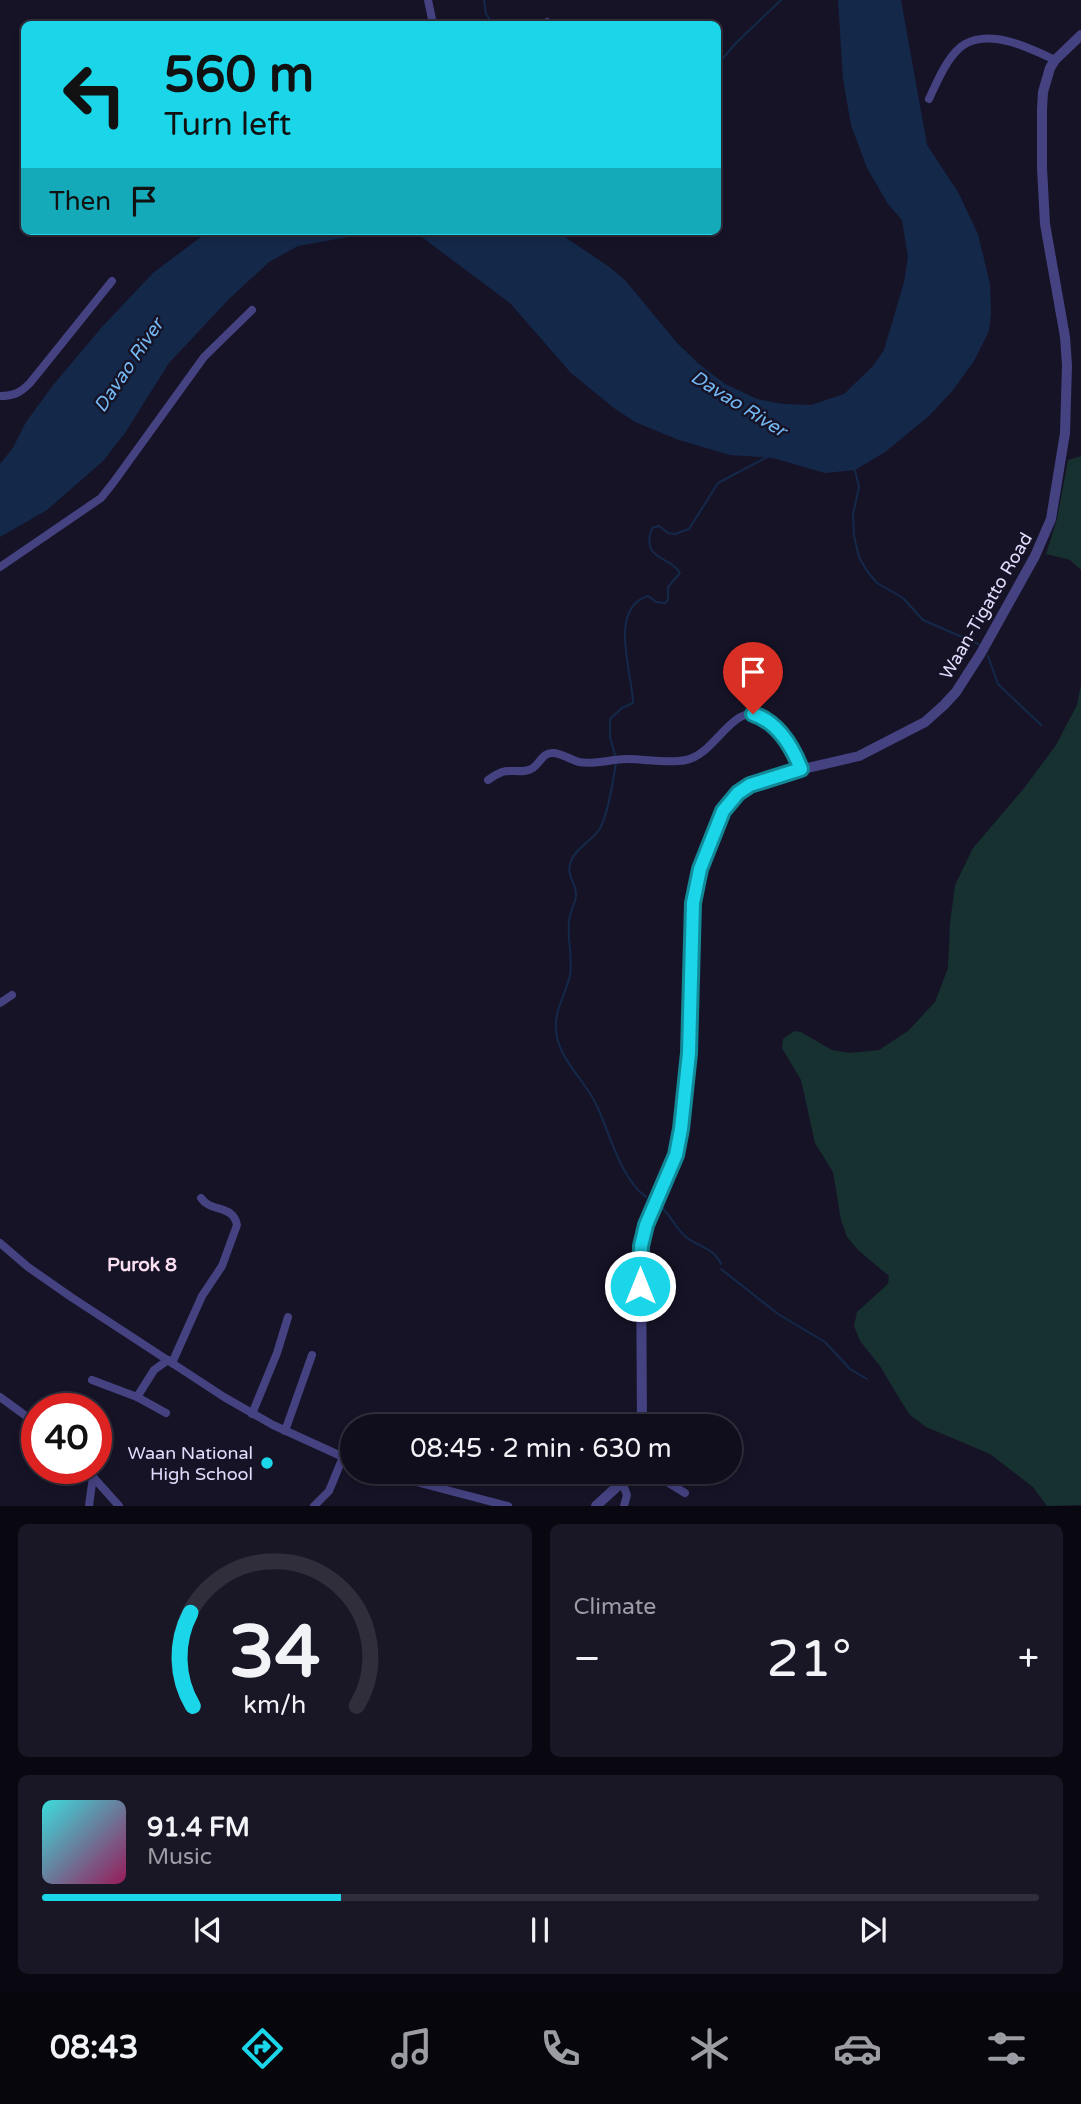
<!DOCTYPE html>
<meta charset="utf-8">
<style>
:root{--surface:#100e1d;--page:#191726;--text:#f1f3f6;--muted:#9c9ca4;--line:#302e3b;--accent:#1bd5e9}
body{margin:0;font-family:"Varela Round",sans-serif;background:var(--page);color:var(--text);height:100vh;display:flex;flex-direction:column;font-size:26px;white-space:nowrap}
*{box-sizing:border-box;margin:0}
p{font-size:23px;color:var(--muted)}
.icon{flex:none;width:38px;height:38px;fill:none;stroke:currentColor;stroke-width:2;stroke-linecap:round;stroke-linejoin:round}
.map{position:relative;height:1506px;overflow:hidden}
.drawer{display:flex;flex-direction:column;gap:18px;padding:18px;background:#090810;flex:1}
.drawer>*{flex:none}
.banner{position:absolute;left:21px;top:21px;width:700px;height:214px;border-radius:10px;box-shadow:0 4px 10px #0003,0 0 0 2px var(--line);background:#1bd5e9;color:#111;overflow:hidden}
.speed{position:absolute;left:21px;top:1393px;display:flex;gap:14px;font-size:35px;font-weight:700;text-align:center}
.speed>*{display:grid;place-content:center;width:91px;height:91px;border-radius:50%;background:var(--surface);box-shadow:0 4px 10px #0003,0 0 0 2px var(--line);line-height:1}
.speed .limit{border:10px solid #d22;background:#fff;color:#111}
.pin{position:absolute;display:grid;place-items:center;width:60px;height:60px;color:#fff;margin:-72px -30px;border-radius:50% 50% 50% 0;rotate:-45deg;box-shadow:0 0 7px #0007}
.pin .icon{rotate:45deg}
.me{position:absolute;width:77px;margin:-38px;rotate:0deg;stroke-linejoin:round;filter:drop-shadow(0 0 5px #0008)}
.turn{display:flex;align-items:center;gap:24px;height:147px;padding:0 28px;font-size:32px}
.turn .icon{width:91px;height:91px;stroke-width:2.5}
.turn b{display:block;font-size:49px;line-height:60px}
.then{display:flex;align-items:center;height:66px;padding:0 28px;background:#0003;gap:14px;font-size:26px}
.big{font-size:52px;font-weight:600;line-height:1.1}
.drawer .tile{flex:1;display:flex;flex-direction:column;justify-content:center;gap:10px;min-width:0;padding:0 24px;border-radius:10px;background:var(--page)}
.drawer .dial{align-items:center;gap:0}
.dial svg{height:182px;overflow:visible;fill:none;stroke:var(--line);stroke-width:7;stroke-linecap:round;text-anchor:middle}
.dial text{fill:var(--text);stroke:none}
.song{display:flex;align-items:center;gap:21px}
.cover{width:84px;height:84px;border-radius:10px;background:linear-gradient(135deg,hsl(180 70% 55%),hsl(330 70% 35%))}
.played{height:7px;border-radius:4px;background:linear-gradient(90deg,var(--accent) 30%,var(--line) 30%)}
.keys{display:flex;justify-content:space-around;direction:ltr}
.heat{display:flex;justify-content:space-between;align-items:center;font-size:38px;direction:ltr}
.drawer .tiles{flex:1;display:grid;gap:18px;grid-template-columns:1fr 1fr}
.tile:last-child{grid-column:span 2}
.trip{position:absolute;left:340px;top:1414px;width:402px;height:70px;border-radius:35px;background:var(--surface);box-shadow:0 4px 10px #0003,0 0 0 2px var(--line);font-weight:600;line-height:70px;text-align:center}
.dock{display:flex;height:112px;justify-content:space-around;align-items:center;background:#06060c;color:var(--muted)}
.dock .icon{width:49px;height:49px}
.dock .active{color:var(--accent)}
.dock b{font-size:32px;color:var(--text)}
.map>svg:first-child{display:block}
.green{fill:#163130}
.water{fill:#14294a}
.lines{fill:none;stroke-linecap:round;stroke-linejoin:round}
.stream{stroke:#14294a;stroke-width:2}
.minor{stroke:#454282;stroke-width:8}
.tertiary{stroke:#454282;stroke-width:10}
.route-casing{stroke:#128a97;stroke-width:18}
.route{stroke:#1bd5e9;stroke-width:12}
.poi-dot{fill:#1bd5e9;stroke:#161327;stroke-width:2.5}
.labels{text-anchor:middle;stroke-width:5;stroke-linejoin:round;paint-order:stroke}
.street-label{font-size:18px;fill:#e0dcfc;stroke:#161327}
.poi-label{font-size:18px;fill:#e0dcfc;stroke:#161327;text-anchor:end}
.water-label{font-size:19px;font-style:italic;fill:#74b8f2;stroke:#161327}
.neighbourhood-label{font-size:19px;font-weight:bold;fill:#fcdef1;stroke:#161327}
</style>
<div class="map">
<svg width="1081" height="1506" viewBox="0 0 1081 1506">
<rect width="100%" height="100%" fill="#161327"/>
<g class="green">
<polygon points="1081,456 1081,570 1070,560 1046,554 1057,519 1068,460"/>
<polygon points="1081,685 1081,1505 1047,1506 1033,1487 990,1454 926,1427 910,1415 901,1401 880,1366 860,1341 854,1326 857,1312 888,1284 889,1276 858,1250 847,1237 841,1220 833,1172 815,1143 801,1080 782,1048 783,1039 794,1031 801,1032 832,1050 850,1053 879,1050 908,1031 935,1002 948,968 950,923 955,885 973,848 1025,787 1056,745 1077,705"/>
</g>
<polygon class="water" points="838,0 901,0 927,145 958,192 978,234 990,284 991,313 989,331 974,361 953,390 929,416 885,452 855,470 825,473 773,458 730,455 679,440 635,422 614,408 571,373 510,303 423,238 407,233 360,235 298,246 269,262 229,299 169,363 125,433 103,461 47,510 0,537 0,464 13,448 26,422 54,384 102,327 153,273 209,231 556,231 608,266 625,280 677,343 699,364 725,384 757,399 783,404 811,405 844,394 873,366 884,350 904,282 908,257 902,220 888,204 867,168 851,125 843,79"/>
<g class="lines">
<g class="stream">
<polyline points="484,0 486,14 493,24"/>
<polyline points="718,64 736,43 781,0"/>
<polyline points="855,470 859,487 853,514 854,536 859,557 867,571 877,583 903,598 923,620 978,644"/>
<polyline points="988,656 998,684 1041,725"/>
<path d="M 615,755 L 610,737 L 610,719 L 622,708 L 633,703 C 633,675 607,609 648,596 L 656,602 L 665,603 L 668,600 L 668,587 L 680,573 C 671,556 640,561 652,528 L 659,526 L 668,533 L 675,534 L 689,529 L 718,483 L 767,457"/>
<path d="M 616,763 C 613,781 608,816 599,830 C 591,841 575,849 571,861 C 565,876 577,883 576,896 C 575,905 569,913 569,922 C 567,940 573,956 570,975 C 566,994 554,1010 556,1031 C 559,1060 584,1079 596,1104 C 610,1133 620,1178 646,1197"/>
<path d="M 660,1206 C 671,1215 675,1228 686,1237 C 698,1247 713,1247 721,1264"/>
<polyline points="721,1269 778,1314 825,1342 850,1369 867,1379"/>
</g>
<g class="minor">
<polyline points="428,0 433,24"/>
<polyline points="544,24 547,22"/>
<path d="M 929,99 C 937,82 948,54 965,44 C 992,29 1030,48 1055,60"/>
<path d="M 0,396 C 14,396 20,393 30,383 L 112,281"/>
<polyline points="0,567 101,498 113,483 204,357 252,310"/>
<path d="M 488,780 C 492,777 497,774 502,772 C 512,769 524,774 533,768 C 541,762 543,752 554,753 C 563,754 571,760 579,762 C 595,765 611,759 627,759 C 647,759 666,764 686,760 C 713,755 729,711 755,714 C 778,717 793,750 801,769"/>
<polyline points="0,1003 12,995"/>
<polyline points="0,1243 28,1267 71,1297 224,1397 273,1425 352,1461"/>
<path d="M 172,1363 L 202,1296 L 222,1266 L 237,1225 C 233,1204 211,1213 201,1198"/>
<polyline points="92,1380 137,1397"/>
<polyline points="0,1397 37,1424"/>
<polyline points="166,1413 137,1397 154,1370 168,1360"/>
<polyline points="252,1414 277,1353 288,1317"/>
<polyline points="285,1431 312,1355"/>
<polyline points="85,1468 119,1506"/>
<polyline points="378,1472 508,1506"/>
<polyline points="651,1472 685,1493"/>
<polyline points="622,1482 627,1495 624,1506"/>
<polyline points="89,1506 93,1476"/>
<polyline points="314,1506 329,1491 343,1457"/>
</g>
<g class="tertiary">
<polyline points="642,1426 641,1246 653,1206 667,1181 676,1155 689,1053 696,885 723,812 738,793 750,785 782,774 859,756 925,722 944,705 956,692 981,653 1035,556 1051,519 1065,433 1067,365 1065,337 1045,224 1042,168 1042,109 1043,92 1050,68 1055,60 1081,35"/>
<polyline points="596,1506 622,1482 628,1472"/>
</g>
</g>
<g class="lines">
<g class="route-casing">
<path id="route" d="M 640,1286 L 641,1246 L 646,1225 L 676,1155 L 681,1129 L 689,1053 L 693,903 L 700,869 L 723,811 L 738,793 L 750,785 L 801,769 C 792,746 778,722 753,714"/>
</g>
<use href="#route" class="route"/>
</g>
<circle class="poi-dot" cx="267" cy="1463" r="7"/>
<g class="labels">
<g class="street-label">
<text transform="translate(986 606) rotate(-60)" y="6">Waan-Tigatto Road</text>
</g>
<g class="poi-label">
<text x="253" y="1459">Waan National<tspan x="253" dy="21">High School</tspan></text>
</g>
<g class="water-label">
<text transform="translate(128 365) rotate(-56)" y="7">Davao River</text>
<text transform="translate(739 403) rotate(32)" y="7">Davao River</text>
</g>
<g class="neighbourhood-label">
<text x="142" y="1271">Purok 8</text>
</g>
</g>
</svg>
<div class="speed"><div class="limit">40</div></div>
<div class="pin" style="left:753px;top:714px;background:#d93025"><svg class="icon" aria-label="arrive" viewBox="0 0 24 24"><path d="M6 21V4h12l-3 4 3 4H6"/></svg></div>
<svg class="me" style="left:640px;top:1286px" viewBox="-20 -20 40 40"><circle r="17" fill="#1bd5e9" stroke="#fff" stroke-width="3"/><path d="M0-11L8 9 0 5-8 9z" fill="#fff"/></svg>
<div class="trip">08:45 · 2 min · 630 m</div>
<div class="banner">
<div class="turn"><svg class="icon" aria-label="left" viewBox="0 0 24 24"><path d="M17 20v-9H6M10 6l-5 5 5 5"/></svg><div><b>560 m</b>Turn left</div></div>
<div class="then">Then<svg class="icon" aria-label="arrive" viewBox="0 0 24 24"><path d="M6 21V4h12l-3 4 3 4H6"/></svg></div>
</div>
</div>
<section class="drawer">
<div class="tiles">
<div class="tile dial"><svg viewBox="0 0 100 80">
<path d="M14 69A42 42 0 1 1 86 69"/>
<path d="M14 69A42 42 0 0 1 13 28" stroke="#1bd5e9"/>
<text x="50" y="56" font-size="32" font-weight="700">34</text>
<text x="50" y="72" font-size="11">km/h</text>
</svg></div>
<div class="tile"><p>Climate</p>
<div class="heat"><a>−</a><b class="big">21°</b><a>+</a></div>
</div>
<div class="tile">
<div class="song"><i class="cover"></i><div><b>91.4 FM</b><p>Music</p></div></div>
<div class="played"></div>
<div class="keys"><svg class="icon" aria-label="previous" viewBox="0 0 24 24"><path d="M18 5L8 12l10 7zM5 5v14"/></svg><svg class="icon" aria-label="pause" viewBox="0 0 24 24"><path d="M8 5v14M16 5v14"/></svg><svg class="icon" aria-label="next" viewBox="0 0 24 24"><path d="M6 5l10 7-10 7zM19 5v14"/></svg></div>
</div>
</div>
</section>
<nav class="dock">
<b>08:43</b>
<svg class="icon active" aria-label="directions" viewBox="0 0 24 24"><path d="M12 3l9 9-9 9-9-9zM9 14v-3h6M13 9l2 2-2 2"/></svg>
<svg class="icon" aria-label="music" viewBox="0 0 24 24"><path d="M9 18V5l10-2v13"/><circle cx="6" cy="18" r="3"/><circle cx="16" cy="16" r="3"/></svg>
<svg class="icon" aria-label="phone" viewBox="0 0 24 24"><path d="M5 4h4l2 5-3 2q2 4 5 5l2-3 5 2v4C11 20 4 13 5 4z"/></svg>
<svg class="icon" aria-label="climate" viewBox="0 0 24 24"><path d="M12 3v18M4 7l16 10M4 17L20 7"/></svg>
<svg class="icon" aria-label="car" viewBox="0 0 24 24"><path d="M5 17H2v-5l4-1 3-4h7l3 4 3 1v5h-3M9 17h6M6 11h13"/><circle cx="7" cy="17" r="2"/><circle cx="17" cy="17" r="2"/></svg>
<svg class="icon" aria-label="filters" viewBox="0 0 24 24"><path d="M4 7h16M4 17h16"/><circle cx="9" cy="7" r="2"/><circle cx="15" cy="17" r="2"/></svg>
</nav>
